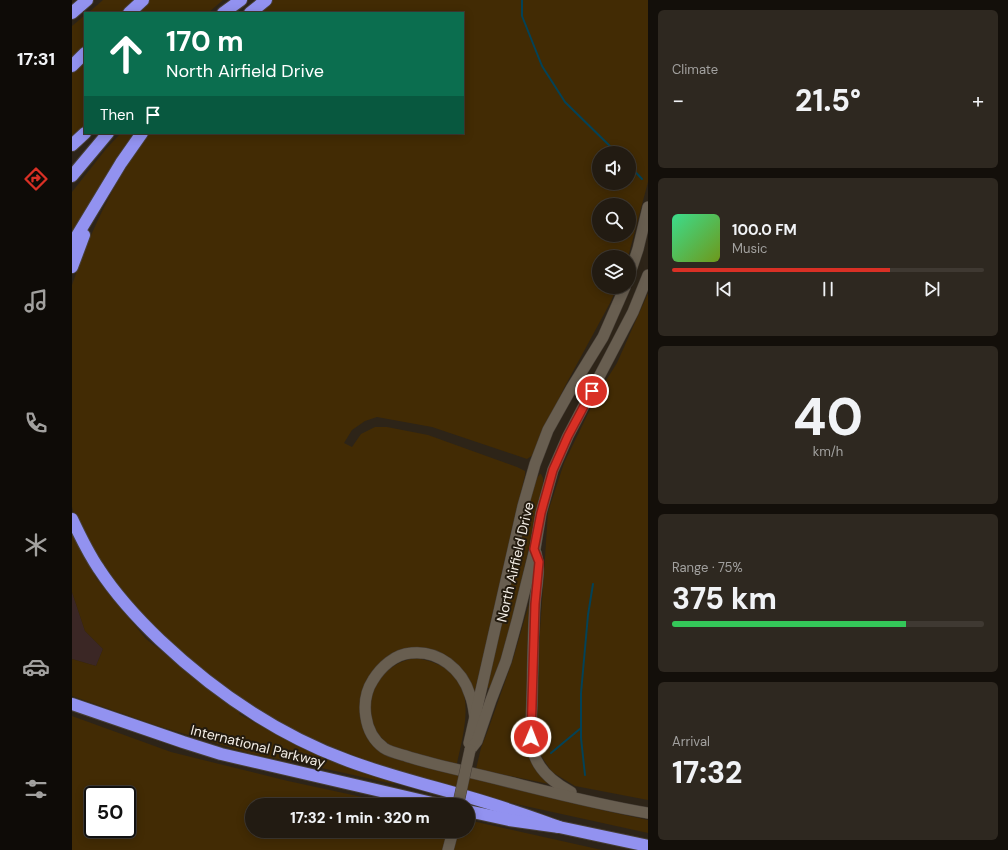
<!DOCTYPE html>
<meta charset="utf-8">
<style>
:root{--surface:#221b12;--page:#2e2820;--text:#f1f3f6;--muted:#a2a19f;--line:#3f3932;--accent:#d93025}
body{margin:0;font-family:"DM Sans",sans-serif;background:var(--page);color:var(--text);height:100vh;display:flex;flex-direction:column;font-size:15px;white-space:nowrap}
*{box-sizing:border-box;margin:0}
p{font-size:13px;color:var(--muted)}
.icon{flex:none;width:22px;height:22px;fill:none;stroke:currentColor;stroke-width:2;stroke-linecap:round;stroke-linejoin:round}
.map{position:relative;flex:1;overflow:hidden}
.drawer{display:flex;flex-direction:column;gap:10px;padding:10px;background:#130f0a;width:360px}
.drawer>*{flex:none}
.hud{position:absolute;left:12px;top:12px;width:380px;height:122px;border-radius:0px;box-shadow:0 2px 10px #0003,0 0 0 1px var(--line);background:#0b6e4f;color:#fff;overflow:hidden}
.tools{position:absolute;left:520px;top:146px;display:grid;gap:8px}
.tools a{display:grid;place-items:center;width:44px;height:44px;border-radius:50%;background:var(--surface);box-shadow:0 2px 10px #0003,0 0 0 1px var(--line);font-size:20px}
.speed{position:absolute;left:12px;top:786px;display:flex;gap:8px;font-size:20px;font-weight:700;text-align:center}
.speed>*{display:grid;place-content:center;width:52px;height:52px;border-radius:50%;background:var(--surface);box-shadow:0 2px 10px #0003,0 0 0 1px var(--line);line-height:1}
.speed .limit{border:2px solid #111;border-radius:6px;background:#fff;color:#111}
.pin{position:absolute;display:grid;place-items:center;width:34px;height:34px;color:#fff;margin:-17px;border:2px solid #fff;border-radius:50%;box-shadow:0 1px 4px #0007}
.me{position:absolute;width:44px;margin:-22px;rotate:1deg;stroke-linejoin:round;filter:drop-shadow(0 0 3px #0008)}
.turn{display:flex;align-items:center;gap:14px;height:84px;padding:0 16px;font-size:18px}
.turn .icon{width:52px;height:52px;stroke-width:2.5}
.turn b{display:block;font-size:28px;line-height:34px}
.then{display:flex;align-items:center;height:38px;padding:0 16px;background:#0003;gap:8px;font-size:15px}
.big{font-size:30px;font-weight:800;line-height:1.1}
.drawer .card{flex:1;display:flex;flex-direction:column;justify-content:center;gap:6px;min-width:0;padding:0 14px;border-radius:6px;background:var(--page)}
.drawer .dial{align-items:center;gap:0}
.dial b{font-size:52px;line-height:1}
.song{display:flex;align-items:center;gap:12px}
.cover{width:48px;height:48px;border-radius:6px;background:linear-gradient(135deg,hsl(150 70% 55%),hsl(80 70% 35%))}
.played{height:4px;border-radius:2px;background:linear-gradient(90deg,var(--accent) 70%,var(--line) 70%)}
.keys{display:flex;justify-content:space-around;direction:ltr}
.heat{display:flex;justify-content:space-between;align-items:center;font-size:22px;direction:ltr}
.charge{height:6px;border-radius:3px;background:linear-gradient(90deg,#34c759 75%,var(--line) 0)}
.trip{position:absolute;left:173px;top:798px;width:230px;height:40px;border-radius:20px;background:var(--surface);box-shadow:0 2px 10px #0003,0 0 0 1px var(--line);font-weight:800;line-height:40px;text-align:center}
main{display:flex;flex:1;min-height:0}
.tab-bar{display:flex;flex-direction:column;width:72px;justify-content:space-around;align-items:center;background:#0e0b07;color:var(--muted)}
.tab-bar .icon{width:28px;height:28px}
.tab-bar .active{color:var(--accent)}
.tab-bar b{font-size:18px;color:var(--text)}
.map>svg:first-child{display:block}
.industrial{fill:#3b2725}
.green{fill:#422b04;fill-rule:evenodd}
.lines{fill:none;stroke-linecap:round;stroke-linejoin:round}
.stream{stroke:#034257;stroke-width:2}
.secondary-casing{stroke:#463e36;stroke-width:12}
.motorway-casing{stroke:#463e36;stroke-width:14}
.secondary{stroke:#685e50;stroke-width:11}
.motorway{stroke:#9292f0;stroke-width:12}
.secondary-bridge-casing{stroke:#463e36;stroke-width:12;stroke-linecap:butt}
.secondary-bridge{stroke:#685e50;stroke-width:11}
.route-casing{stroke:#8d1f18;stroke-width:10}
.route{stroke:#d93025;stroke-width:7}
.labels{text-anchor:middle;stroke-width:4;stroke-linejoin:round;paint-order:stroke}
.street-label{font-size:14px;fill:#f4eee6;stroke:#231b0f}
</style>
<main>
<nav class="tab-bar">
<b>17:31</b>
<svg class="icon active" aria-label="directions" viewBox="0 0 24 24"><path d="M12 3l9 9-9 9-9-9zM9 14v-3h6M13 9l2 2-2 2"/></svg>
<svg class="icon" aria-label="music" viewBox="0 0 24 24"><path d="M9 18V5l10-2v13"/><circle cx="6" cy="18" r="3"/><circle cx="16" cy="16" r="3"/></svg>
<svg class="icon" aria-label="phone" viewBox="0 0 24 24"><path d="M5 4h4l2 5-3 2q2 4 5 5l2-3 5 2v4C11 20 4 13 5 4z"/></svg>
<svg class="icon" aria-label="climate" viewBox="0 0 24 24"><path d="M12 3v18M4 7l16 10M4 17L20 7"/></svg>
<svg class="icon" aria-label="car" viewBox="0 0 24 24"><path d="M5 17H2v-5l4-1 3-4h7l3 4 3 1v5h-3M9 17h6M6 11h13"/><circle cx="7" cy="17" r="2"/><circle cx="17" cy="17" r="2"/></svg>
<svg class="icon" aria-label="filters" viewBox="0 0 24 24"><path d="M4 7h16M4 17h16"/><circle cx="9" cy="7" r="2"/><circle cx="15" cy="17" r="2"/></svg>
</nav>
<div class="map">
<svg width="576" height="850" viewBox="0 0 576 850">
<rect width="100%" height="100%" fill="#2d2418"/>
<polygon class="industrial" points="0,592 13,631 31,649 24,666 0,659"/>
<g class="green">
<polygon points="31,0 65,0 49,13 16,13"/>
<polygon points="78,0 151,0 136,13 62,13"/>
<path d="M 199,0 L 576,0 L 576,182 L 556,257 L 527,257 L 527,287 L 545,287 L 538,303 L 492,388 L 461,455 L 455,459 L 360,427 L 305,417 L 293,421 L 280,430 L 272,443 L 280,447 L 289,434 L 303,427 L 315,427 L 356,435 L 445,467 L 453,471 L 453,475 L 403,691 L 399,691 L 394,678 L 343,650 L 295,683 L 302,742 L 499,802 L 530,810 L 576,820 L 576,833 L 435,802 L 324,770 L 290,759 L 218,729 L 155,690 L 100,644 L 73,618 L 46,589 L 20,548 L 2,514 L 0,507 L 0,285 C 18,232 43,178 78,133 L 391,133 L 391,13 L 185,13 ZM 527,153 L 557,153 L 557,183 L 527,183 ZM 527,205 L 557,205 L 557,235 L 527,235 Z"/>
<polygon points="13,15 13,46 0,58 0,26"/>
<polygon points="13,61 13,127 0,139 0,73"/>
<polygon points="49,133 64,133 20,199 0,236 0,192 34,149"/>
<polygon points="576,293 576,800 503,786 480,772 467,753 464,723 466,661 476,512 492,463 526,393 545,363"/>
<polygon points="468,474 469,474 471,478 471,487 435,643 418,689 415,687 461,483"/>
<polygon points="0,528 24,578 74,639 139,689 169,710 167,714 193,728 238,750 323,781 322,784 236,765 176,753 86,726 0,696 0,659 24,666 31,649 13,631 0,592"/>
<polygon points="457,604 460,604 454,733 477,784 404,769 409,748 416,730 441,659"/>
<path d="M 344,658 C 408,669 396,716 385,764 C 369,761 334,756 321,747 C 279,721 299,664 344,658 Z"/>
<path d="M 0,716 L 99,752 L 216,781 L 327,805 L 180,805 L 180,831 L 396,831 L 396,820 L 530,850 L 0,850 ZM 21,795 L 55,795 L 55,829 L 21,829 Z"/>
</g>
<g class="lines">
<g class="stream">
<polyline points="450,0 450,16 470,66 493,102 545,153"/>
<polyline points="557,165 570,179"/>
<polyline points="479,753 509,728"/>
<polyline points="513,775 509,738 509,693 516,615 521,584"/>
</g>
<g class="secondary-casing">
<g id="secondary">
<polyline points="557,276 566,249 576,207"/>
<path d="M 464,553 C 469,569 464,587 463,604 C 461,636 461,667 460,699 C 460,716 457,734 461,751 C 466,771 482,783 499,792"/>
<path d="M 403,718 C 402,711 401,702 398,695 C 390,669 366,650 339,653 C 323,654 309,667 301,680 C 288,700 291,733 312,748 C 318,752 327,754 334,756 C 355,763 375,767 396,772 C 456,786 515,803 576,813"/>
<polyline points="397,743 451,506 463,464 476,430 499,389 531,337 553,287"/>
<polyline points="398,750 405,741 419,700 434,661 445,621 463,549 469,513 481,470 496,436 561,312 576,275"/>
<polyline points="376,850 381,831"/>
</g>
</g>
<g class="motorway-casing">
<g id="motorway">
<polyline points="0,13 15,0"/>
<polyline points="57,13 71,0"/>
<polyline points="151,13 169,0"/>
<polyline points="178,13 194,0"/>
<polyline points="0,66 13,53"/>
<polyline points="0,145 13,133"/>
<polyline points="0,176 36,133"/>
<polyline points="0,244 49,163 70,133"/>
<polyline points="0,267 12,235"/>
<path d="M 0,519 C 8,536 16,553 27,569 C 44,595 66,619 88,640 C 143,692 206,735 277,761 C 331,781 387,792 441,811 C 457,816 472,822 487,827"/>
<polyline points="0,704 111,742 149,754 369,805"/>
<polyline points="396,811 437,820 487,827 576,846"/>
</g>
</g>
<use href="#secondary" class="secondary"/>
<use href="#motorway" class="motorway"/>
<g class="secondary-bridge-casing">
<polyline id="secondary-bridge" points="386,805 398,750"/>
</g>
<use href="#secondary-bridge" class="secondary-bridge"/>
</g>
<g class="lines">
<g class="route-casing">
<polyline id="route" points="459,737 463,604 467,562 462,549 469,513 481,470 496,436 520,391"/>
</g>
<use href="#route" class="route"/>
</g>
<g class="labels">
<g class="street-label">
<text transform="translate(443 562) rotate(-77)" y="5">North Airfield Drive</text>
<text transform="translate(186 746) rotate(14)" y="5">International Parkway</text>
</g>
</g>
</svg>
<div class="tools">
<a><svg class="icon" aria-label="sound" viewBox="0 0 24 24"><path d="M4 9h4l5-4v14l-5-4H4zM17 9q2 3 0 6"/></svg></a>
<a><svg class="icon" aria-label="search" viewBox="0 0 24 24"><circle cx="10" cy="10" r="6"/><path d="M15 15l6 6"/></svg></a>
<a><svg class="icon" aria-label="layers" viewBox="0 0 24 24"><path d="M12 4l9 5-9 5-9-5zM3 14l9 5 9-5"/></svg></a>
</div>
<div class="speed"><div class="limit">50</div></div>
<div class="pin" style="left:520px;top:391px;background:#d93025"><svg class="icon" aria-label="arrive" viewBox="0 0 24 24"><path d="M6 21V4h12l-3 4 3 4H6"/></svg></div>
<svg class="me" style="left:459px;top:737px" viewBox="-20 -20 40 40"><circle r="17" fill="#d93025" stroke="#fff" stroke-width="3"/><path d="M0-11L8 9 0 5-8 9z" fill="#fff"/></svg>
<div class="trip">17:32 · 1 min · 320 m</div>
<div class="hud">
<div class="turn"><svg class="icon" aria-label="ahead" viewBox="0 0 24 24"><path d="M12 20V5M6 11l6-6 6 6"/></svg><div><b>170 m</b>North Airfield Drive</div></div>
<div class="then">Then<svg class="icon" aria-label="arrive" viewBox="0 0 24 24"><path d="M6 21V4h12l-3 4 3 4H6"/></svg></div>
</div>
</div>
<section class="drawer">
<div class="card"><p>Climate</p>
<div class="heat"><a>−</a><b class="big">21.5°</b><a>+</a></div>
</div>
<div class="card">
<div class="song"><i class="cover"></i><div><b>100.0 FM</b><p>Music</p></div></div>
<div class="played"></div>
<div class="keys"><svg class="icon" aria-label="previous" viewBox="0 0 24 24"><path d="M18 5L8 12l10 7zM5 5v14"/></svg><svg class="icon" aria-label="pause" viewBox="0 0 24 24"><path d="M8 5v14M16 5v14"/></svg><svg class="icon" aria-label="next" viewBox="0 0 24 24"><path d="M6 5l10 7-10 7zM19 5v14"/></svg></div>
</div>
<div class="card dial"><b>40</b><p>km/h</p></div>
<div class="card"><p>Range · 75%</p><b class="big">375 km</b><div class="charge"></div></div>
<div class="card"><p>Arrival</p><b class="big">17:32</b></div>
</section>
</main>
